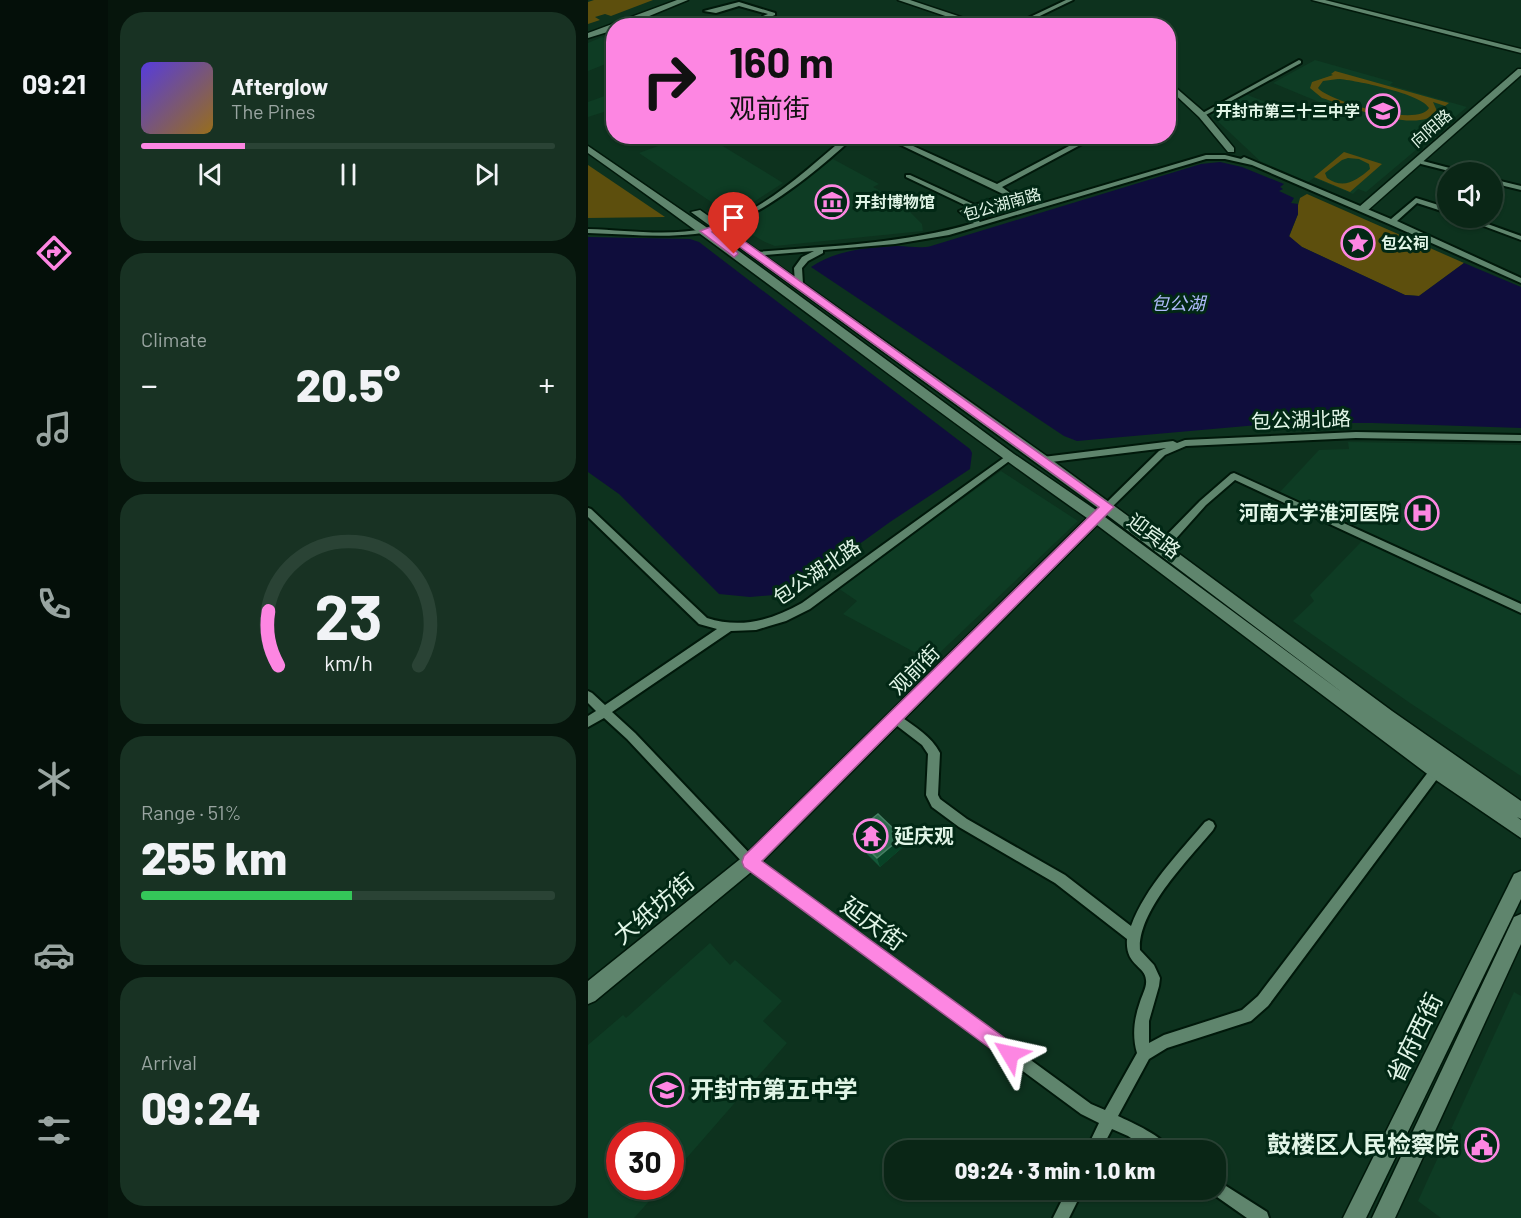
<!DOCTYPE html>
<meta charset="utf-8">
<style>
:root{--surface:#0a2616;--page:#183223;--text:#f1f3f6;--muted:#99a5a1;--line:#2a4335;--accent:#fd86e2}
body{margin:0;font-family:Barlow,"Noto Sans SC",sans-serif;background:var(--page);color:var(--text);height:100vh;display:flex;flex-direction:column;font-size:22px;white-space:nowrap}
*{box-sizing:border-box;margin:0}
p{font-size:20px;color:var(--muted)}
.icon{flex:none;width:33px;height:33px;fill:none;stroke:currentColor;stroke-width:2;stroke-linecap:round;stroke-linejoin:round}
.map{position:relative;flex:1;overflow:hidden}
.panel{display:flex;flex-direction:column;gap:12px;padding:12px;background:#06150c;width:480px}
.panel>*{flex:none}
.top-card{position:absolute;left:18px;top:18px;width:570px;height:126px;border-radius:24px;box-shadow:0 2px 4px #0004,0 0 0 2px var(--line);background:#fd86e2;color:#111;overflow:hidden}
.controls{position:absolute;left:849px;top:162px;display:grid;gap:12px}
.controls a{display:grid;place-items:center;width:66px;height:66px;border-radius:50%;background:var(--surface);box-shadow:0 2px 4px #0004,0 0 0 2px var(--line);font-size:30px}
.speed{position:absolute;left:18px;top:1122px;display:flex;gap:12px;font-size:30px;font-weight:700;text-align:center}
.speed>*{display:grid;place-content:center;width:78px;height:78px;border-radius:50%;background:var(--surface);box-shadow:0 2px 4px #0004,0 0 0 2px var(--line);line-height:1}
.speed .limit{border:9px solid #d22;background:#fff;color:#111}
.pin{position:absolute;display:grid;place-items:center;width:51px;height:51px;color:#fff;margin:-62px -26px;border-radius:50% 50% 50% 0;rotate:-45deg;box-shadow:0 0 6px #0007}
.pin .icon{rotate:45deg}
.me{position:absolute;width:66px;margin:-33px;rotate:306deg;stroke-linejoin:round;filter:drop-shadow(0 0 4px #0008)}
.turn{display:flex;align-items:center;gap:21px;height:126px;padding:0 24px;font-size:27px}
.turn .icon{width:78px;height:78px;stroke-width:2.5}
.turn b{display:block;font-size:42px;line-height:51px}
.big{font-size:45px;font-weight:800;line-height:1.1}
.panel .tile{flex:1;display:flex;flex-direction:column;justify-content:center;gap:9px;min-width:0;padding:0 21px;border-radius:24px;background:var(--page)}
.panel .dial{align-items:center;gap:0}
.dial svg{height:156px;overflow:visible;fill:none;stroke:var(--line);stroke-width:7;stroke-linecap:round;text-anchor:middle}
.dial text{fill:var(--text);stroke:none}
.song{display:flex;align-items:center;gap:18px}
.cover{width:72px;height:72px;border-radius:9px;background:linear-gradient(135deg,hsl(250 70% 55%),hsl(40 70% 35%))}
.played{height:6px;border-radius:3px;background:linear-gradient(90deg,var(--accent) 25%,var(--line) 25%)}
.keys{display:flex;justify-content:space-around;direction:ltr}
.heat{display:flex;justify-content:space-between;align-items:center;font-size:33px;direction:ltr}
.charge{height:9px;border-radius:4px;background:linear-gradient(90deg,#34c759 51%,var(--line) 0)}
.trip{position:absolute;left:296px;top:1140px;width:342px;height:60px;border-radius:24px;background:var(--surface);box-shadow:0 2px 4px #0004,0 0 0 2px var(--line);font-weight:800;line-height:60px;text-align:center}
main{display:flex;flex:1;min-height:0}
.dock{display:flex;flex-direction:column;width:108px;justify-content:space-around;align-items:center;background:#040f09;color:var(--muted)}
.dock .icon{width:42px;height:42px}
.dock .selected{color:var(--accent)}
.dock b{font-size:27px;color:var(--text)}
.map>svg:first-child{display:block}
.built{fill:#0e3c24}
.green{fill:#5d4f0d;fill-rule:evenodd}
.water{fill:#0f0d3c}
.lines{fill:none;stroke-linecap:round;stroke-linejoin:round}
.street-casing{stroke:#00180a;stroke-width:4}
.secondary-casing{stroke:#00180a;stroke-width:3}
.street{fill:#5f856d;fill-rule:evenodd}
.secondary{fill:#5f856d;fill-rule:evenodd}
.wall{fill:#135838}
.shaded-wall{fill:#084226}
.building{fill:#2a694b;stroke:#467f63;stroke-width:1.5}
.route{fill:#fd86e2;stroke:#a45793;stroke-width:1.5}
.labels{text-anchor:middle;stroke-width:6;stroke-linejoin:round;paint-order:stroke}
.far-poi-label{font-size:16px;font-weight:bold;fill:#e1f5e7;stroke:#022815;text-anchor:start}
.far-street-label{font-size:16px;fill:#e1f5e7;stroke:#022815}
.far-water-label{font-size:18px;font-style:italic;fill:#b0bbfc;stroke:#022815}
.street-label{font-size:20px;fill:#e1f5e7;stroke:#022815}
.poi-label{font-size:20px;font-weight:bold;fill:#e1f5e7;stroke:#022815;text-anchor:end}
.near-street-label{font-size:24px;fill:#e1f5e7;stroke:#022815}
.near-poi-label{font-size:24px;font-weight:bold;fill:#e1f5e7;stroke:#022815;text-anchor:start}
</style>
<main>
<nav class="dock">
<b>09:21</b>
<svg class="icon selected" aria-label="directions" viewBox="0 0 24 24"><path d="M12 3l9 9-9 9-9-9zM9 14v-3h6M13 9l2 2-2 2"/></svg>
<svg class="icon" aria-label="music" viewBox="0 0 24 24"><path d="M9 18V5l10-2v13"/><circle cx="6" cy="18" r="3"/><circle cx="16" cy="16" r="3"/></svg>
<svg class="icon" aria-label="phone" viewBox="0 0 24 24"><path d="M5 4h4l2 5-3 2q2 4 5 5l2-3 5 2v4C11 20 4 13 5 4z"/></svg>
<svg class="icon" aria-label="climate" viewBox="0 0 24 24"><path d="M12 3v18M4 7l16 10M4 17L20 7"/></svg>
<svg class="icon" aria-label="car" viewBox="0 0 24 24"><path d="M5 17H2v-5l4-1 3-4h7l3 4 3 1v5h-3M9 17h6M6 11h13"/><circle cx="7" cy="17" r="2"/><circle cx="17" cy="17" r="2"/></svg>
<svg class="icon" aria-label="filters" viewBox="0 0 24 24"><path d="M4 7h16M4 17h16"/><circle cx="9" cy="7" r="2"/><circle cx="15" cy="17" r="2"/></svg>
</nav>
<section class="panel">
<div class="tile">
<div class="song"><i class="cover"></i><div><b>Afterglow</b><p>The Pines</p></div></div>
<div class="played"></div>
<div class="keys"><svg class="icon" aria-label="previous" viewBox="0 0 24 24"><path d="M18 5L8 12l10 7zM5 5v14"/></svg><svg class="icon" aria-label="pause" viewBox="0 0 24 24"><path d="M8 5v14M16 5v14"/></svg><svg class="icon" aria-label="next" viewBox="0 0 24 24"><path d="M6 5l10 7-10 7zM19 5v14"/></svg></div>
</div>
<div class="tile"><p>Climate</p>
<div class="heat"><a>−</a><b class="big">20.5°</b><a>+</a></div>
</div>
<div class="tile dial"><svg viewBox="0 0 100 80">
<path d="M14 69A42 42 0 1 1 86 69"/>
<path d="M14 69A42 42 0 0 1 9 41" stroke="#fd86e2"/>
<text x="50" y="56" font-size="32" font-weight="700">23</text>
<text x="50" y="72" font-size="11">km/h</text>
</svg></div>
<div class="tile"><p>Range · 51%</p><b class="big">255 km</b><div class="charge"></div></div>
<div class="tile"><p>Arrival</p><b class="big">09:24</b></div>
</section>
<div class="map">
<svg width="933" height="1218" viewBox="0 0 933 1218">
<rect width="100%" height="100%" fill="#0d321e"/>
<g class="built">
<polygon points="14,37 25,41 25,61 0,71 0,43"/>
<polygon points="727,60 805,82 802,85 879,107 778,192 770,189 765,194 726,178 720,182 672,161 621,113 657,94 709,114 731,102 685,83"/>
<polygon points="25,93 25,109 0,117 0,102"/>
<polygon points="97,136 120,137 195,183 144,216 51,153"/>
<polygon points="245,159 291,184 285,187 300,195 296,198 322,212 334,224 335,231 187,246 177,242 149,226 149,223 179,206"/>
<polygon points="760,442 933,445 933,604 777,534 692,492 731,450 761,449"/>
<polygon points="413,471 490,521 343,661 255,614 269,601 250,588"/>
<polygon points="774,541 933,615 933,776 822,703 705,621 726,601 722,595"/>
<polygon points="122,943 142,965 147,960 194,1001 175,1021 199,1043 83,1176 82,1136 32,1136 32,1186 74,1187 46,1218 0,1218 0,1045 35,1015 38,1018"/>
<polygon points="926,992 933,996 933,1218 853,1218 830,1201"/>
</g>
<g class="green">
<polygon points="6,0 65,0 23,16 17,14 7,17 12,20 0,24 0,2"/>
<path d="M 747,71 L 861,103 L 857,106 L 845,102 L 849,111 C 833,136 757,105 734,98 L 722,88 L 724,82 L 745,75 L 743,74 ZM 750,79 C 767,80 834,94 841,108 C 830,128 740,101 730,88 L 735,81 Z"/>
<path d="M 756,152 L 794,164 L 762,192 L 726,177 ZM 760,158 L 771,159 L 781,164 L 782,169 C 769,180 756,190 739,178 L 737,173 L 754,160 Z"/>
<polygon points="0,165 77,217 0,218"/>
<polygon points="719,194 876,263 831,296 817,295 714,247 701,237 710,214 709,209 712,198"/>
</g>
<g class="water">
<path d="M 632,162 L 654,167 L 696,184 L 692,187 L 695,189 L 691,191 L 706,198 L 703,203 L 710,204 L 710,214 L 701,236 L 714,247 L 817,295 L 831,296 L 876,263 L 933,287 L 933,428 L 785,423 L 693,423 L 489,441 L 476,436 L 223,267 C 248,250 280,247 310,246 C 321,246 332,249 343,246 L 613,164 Z"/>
<polygon points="0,237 102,239 111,242 382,449 384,453 382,469 302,522 209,589 199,594 162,597 131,594 31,494 0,472"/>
</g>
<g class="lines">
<g class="street-casing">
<g id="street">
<polygon points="478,0 485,0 431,26 423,26"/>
<polygon points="151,2 187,13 187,15 182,17 204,26 196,26 175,18 175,16 180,14 151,6 128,13 116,11"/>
<polygon points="231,22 238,25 238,26 224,26"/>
<polygon points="711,60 713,61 713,63 616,116 611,115"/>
<path d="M 259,136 L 267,136 C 227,173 161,228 107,234 C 71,238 35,234 0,233 L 0,229 C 38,230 81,237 119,228 C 171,216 219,169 259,136 Z"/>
<path d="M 294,136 L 303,136 L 409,184 L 500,136 L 509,136 L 414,187 L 422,193 L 419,198 L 380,212 L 392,222 L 618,155 L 637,155 L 653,159 L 656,157 L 803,219 L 828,198 L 860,208 L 860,213 L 829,203 L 809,221 L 933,278 L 933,283 L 801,224 L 664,165 L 637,159 L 618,159 L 361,235 L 307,244 L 235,250 L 235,253 L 220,261 L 214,268 L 215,284 L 211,286 L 207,284 L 206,268 L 214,257 L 226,251 L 166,256 L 165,254 L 169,252 C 241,246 316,244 386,223 L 371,211 L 381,207 L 318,177 L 318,175 L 322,175 L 387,205 L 414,196 L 415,194 Z"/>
<polygon points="835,161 873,171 874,172 865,172 833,164 833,162"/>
<polygon points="904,179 933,186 933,190 904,183"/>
<polygon points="874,218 883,218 933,236 933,240"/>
<polygon points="768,432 933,435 933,441 768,438 598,446 577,455 522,509 519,510 514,507 516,505 571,451 578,448 455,463 450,460 455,457 585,441 589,443 597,440"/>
<path d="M 421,454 L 426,457 L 424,459 L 222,609 L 198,621 L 181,626 L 168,630 L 143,631 L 24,712 L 47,733 L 166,858 L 503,1104 L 517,1110 L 549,1053 C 544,1036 546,1019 552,1002 C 554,995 559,987 558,980 C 557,965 537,966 539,939 L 467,883 L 371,827 L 344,807 L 338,795 L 340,754 L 334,745 L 304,722 L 302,719 L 304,716 L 308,714 L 312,716 C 327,727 343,736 352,753 L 350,795 L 352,799 L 379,819 L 477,875 L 543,926 C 558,886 590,854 617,822 L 621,820 L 625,822 L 627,826 L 625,830 C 601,859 549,911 552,950 L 566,965 L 572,978 L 571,986 L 561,1021 L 561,1043 L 576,1035 L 654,1010 L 670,996 L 844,767 L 848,766 L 852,767 L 854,771 L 852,775 L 680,1006 L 663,1021 L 579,1048 L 561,1059 L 530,1116 C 543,1122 577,1137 581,1150 L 561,1150 L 540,1136 L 524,1129 L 513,1150 L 498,1150 L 511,1123 L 493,1114 L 158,866 L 39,739 L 16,718 L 0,727 L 0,716 L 8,711 L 0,703 L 0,691 L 4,693 L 17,705 L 129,629 L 111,624 L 0,517 L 0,508 L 3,509 L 119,618 C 153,629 184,620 214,603 Z"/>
<polygon points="646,473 933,604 933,613 647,480 618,505 576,552 568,552 567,549 568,546 612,501 643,474"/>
<polygon points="627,1179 679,1212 681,1218 659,1218 622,1192 620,1190 627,1190"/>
<polygon points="479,1190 495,1190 481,1218 465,1218"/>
</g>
</g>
<g class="secondary-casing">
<g id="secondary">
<polygon points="89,0 100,0 37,26 26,26 26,30 0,38 0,33"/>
<polygon points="310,0 322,0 400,26 387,26"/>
<polygon points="724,0 737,0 933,49 933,53"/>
<polygon points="930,69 933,69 933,75 779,211 771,211 771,207"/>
<polygon points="580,81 617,113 646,148 646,152 640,152 611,117 580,88"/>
<path d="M 0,146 L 121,229 L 426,454 L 508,510 L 510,508 L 103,212 L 112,210 L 460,457 L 804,711 L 933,801 L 933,819 L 929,817 L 933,820 L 933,838 L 842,776 L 509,525 L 168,868 L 7,1001 L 0,1004 L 0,981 L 156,856 L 499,518 C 330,400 169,272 0,153 ZM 519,515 L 755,693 L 517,517 Z"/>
<polygon points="933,871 933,899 778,1218 755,1218 926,874"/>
<polygon points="933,914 933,944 807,1218 784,1218 926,917"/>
</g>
</g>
<use href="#street" class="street"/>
<use href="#secondary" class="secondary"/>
</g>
<polygon class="wall" points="265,834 316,846 292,867 268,843"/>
<polygon class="shaded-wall" points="314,837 316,846 292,867 289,858"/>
<polygon class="building" points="290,814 314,837 289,858 265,834"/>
<polygon class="route" points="130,224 152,238 526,507 174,861 429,1047 431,1054 429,1060 422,1063 156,867 154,862 156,856 511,507 145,242 128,230 124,232 149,252 150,254 146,257 112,231"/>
<defs>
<g id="school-ring" transform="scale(1.725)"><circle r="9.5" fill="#022815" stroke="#fd86e2" stroke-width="1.5"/><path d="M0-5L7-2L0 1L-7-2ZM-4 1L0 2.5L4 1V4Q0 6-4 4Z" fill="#fd86e2"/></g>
<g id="museum-ring" transform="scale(1.725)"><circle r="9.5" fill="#022815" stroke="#fd86e2" stroke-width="1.5"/><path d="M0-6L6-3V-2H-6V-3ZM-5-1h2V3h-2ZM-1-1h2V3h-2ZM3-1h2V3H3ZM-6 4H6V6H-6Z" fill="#fd86e2"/></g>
<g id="sight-ring" transform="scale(1.725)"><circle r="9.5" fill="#022815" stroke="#fd86e2" stroke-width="1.5"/><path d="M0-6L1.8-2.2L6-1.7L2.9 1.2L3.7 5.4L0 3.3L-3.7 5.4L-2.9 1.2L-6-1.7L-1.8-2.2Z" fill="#fd86e2"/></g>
<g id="hospital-ring" transform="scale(1.725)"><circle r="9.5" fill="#022815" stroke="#fd86e2" stroke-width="1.5"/><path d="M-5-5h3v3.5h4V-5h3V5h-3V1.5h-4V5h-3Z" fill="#fd86e2"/></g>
<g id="temple-ring" transform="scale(1.725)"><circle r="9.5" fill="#022815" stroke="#fd86e2" stroke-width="1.5"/><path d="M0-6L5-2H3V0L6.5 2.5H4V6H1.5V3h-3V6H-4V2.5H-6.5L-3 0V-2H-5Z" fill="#fd86e2"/></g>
<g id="civic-ring" transform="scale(1.725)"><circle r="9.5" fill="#022815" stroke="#fd86e2" stroke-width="1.5"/><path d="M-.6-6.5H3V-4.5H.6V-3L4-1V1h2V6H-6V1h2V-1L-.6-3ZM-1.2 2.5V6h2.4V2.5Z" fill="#fd86e2"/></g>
</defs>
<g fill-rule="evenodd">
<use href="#school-ring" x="795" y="111"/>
<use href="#museum-ring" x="244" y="202"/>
<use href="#sight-ring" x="770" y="243"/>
<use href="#hospital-ring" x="834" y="513"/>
<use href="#temple-ring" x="283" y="836"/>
<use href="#school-ring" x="79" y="1090"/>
<use href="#civic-ring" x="894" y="1145"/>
</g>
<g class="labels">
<g class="far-poi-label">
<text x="772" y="117" text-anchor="end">开封市第三十三中学</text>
<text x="267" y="208">开封博物馆</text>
<text x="793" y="249">包公祠</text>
</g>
<g class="far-street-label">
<text transform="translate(843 128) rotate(-41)" y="6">向阳路</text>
<text transform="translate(414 204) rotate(-16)" y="6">包公湖南路</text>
</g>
<g class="far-water-label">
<text x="590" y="310">包公湖</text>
</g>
<g class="street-label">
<text transform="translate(713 420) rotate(-2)" y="7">包公湖北路</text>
<text transform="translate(566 536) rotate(37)" y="7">迎宾路</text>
<text transform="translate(229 572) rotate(-34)" y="7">包公湖北路</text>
<text transform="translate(327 670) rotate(-45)" y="7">观前街</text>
</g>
<g class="poi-label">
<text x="811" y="520">河南大学淮河医院</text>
<text x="306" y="843" text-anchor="start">延庆观</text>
</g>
<g class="near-street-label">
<text transform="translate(66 909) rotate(-39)" y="8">大纸坊街</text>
<text transform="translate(285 924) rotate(36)" y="8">延庆街</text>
<text transform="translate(827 1038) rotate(-64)" y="8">省府西街</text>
</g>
<g class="near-poi-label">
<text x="102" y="1098">开封市第五中学</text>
<text x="871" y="1153" text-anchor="end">鼓楼区人民检察院</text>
</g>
</g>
</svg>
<div class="controls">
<a><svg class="icon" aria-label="sound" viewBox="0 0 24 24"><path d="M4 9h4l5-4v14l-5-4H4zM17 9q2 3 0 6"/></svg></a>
</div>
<div class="speed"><div class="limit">30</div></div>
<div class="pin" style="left:146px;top:254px;background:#d93025"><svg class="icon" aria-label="arrive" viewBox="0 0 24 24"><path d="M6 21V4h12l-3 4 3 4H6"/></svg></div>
<svg class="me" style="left:422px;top:1054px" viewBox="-20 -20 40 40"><path d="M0-17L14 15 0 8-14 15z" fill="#fd86e2" stroke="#fff" stroke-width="4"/></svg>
<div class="trip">09:24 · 3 min · 1.0 km</div>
<div class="top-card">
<div class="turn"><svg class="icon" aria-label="right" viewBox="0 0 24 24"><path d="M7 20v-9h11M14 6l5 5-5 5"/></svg><div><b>160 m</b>观前街</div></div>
</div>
</div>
</main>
